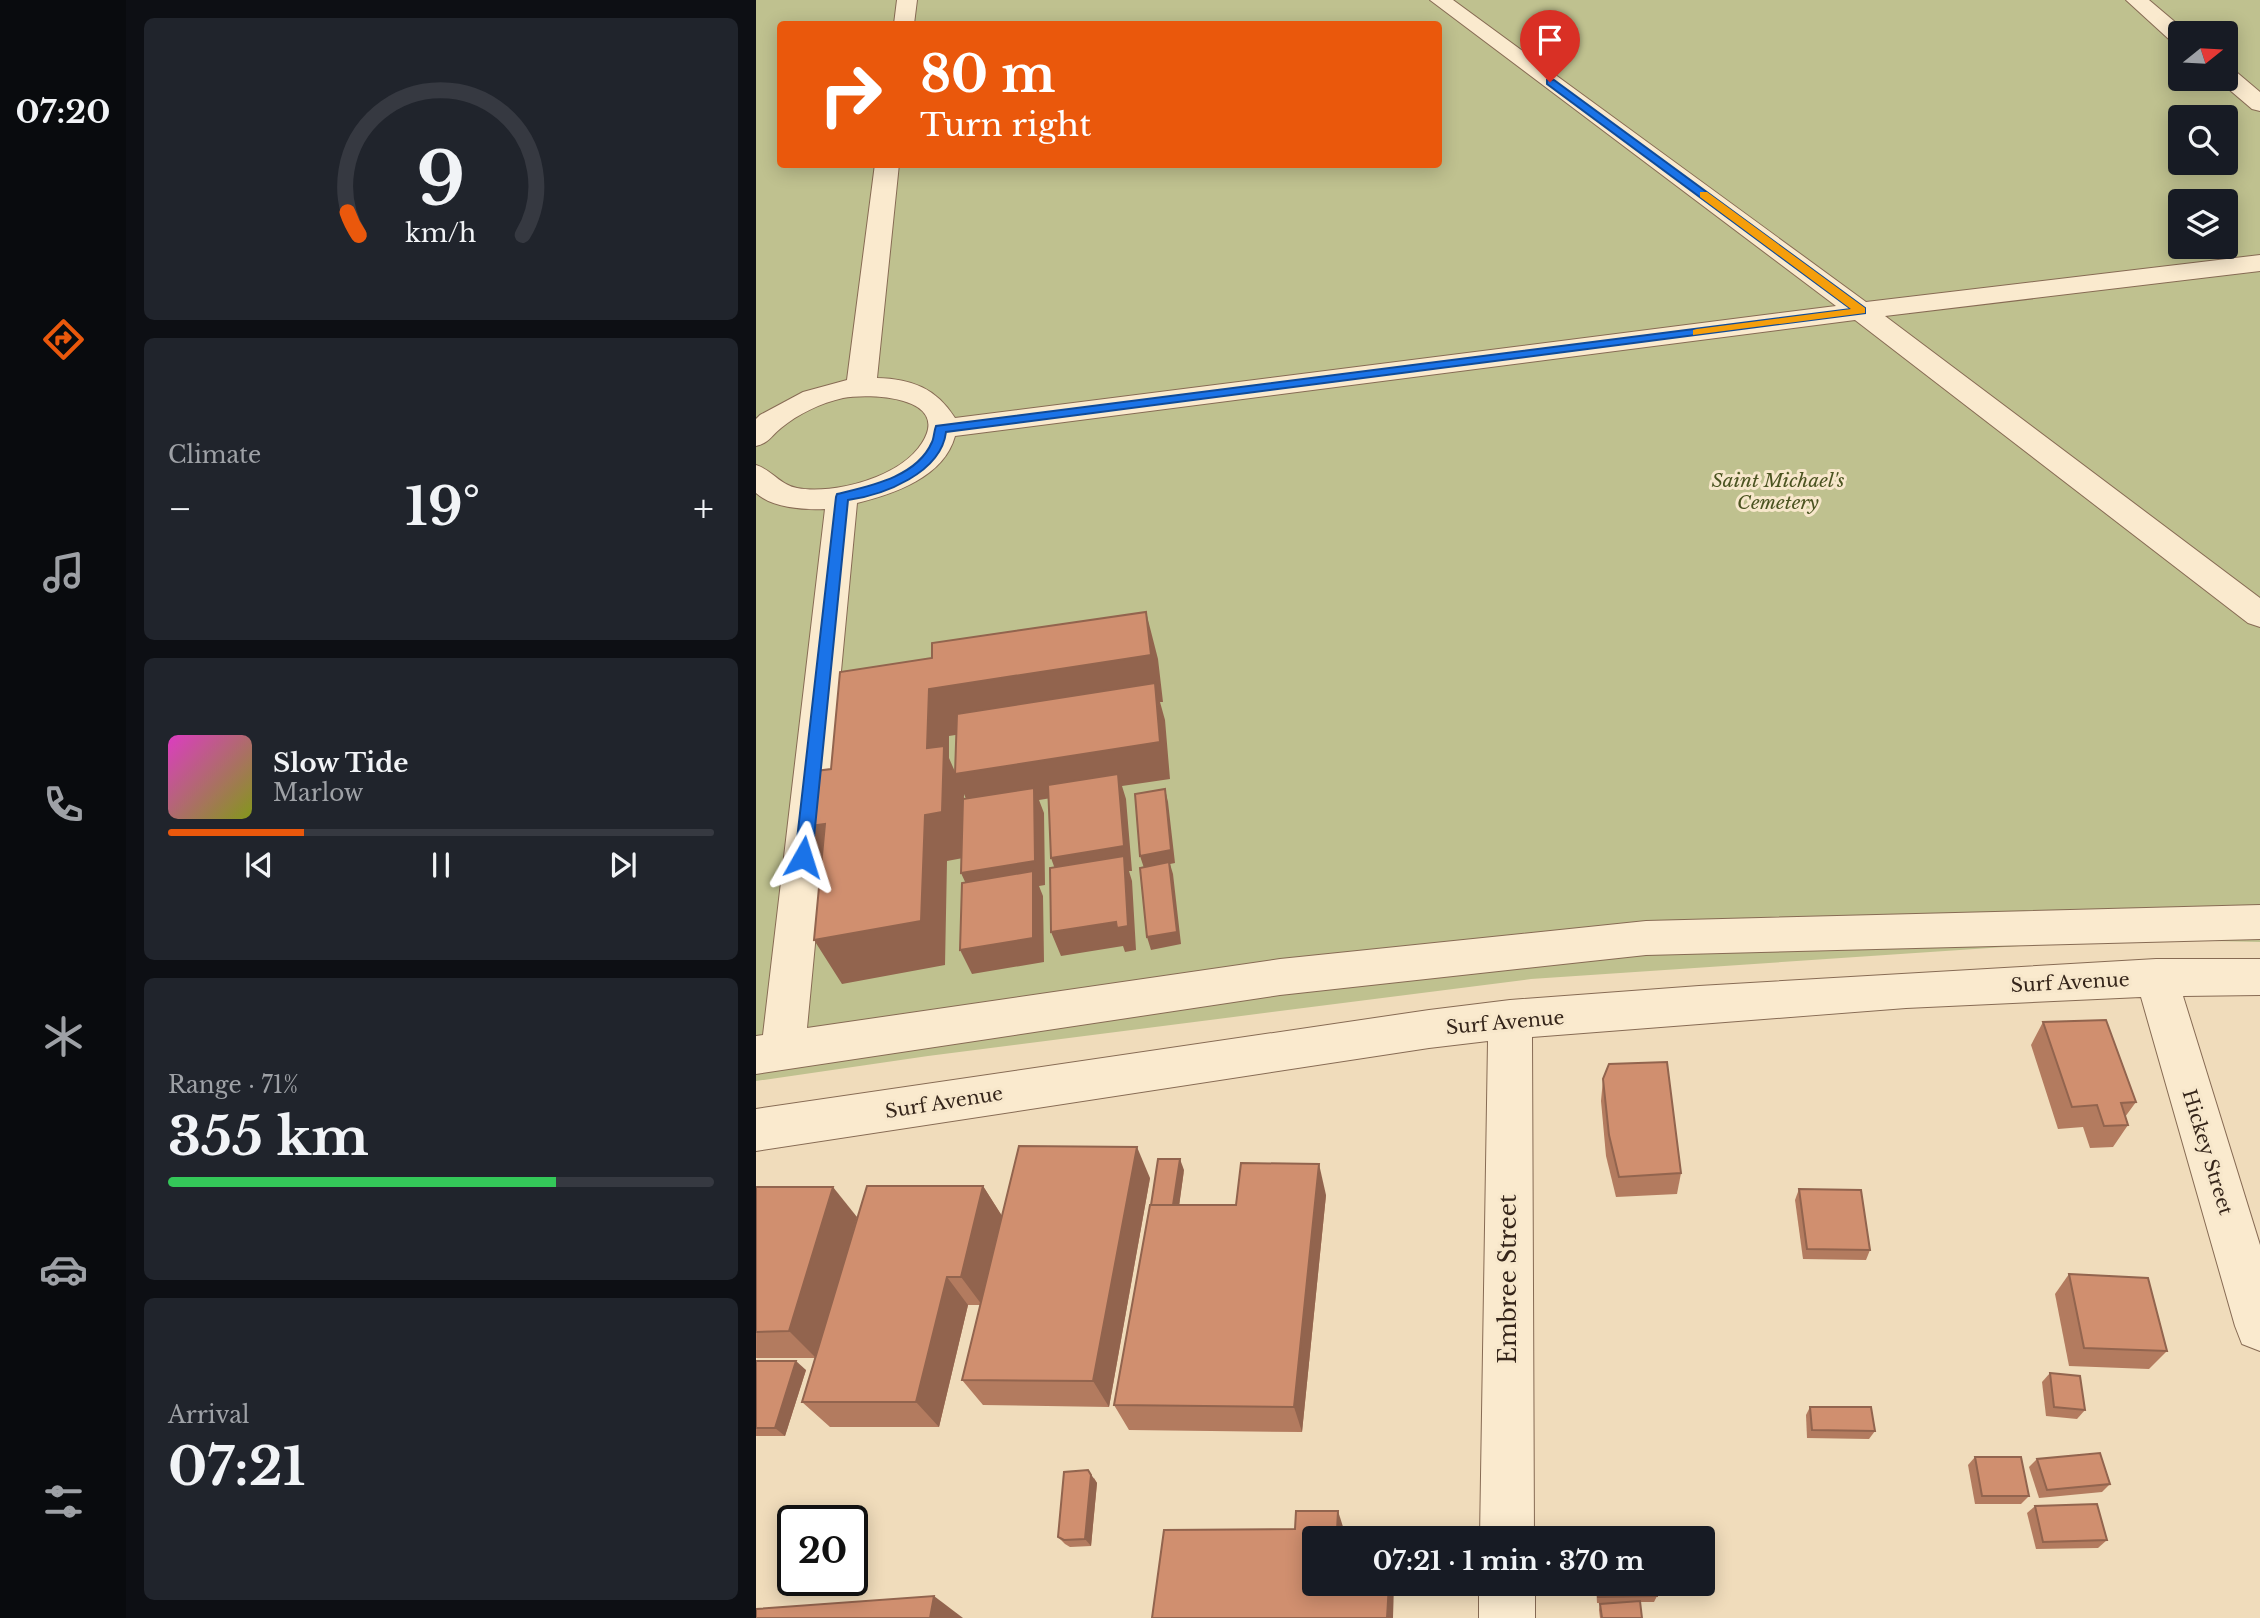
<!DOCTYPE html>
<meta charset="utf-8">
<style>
:root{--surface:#171b24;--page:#20242c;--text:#f1f3f6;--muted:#9ea1a6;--line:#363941;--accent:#ea580c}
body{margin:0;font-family:"Libre Baskerville",serif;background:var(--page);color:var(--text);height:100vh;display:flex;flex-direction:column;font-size:26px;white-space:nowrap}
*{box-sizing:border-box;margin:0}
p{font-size:23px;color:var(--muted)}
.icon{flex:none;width:38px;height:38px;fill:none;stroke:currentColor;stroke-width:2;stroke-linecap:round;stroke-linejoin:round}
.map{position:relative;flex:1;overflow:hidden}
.details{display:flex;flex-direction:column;gap:18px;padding:18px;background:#0d0f14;width:630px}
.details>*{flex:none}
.guide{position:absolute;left:21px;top:21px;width:665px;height:147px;border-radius:7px;box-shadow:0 4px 18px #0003;background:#ea580c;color:#fff;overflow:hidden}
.needle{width:46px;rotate:72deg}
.tools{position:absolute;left:1412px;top:21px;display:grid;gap:14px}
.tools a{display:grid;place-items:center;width:70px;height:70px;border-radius:7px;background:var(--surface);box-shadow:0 4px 18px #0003;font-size:35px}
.speed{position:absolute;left:21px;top:1505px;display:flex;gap:14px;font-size:35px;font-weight:700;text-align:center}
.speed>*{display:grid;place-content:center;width:91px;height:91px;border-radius:50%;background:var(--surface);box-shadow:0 4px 18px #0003;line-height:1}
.speed .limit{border:4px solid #111;border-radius:10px;background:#fff;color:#111}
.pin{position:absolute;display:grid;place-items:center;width:60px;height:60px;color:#fff;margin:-72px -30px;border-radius:50% 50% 50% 0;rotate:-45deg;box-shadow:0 0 7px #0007}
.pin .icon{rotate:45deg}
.me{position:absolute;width:77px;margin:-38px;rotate:6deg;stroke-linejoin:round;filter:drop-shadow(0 0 5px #0008)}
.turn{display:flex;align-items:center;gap:24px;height:147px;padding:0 28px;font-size:32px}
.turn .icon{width:91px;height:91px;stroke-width:2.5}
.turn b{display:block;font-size:49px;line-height:60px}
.big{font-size:52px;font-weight:700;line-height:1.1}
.details .card{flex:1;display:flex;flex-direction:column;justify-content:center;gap:10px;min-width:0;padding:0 24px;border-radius:10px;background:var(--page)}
.details .dial{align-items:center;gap:0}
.dial svg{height:182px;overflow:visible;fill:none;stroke:var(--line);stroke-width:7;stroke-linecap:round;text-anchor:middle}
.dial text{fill:var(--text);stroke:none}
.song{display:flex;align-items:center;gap:21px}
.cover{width:84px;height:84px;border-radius:10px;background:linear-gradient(135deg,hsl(310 70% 55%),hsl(70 70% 35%))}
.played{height:7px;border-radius:4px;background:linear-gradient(90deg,var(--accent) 25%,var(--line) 25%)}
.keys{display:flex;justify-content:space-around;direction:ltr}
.heat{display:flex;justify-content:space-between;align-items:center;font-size:38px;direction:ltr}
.charge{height:10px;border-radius:5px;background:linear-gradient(90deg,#34c759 71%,var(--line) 0)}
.trip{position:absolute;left:546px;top:1526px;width:413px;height:70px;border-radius:7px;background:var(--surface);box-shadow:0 4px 18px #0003;font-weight:700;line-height:70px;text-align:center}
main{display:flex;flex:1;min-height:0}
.dock{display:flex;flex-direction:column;width:126px;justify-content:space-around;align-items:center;background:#090b0e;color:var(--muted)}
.dock .icon{width:49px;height:49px}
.dock .selected{color:var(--accent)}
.dock b{font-size:32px;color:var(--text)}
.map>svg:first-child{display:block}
.cemetery{fill:#bfc18f;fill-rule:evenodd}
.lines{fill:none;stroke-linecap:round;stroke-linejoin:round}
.minor-casing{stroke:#876b54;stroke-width:2}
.minor{fill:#faeace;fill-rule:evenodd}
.wall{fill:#b37b5f}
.shaded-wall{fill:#92644e;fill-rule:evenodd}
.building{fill:#d08f6f;stroke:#92644e;stroke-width:2}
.route{fill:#1a73e8;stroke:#114b97;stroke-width:2}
.slow{fill:#f59e0b}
.labels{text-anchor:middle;stroke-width:6;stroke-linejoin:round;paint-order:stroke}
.park-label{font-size:19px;font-style:italic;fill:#4a5320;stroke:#f7e7cb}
.street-label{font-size:19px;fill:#35251a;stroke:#f7e7cb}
.near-street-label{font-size:23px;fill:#35251a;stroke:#f7e7cb}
</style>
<main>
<nav class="dock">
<b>07:20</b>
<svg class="icon selected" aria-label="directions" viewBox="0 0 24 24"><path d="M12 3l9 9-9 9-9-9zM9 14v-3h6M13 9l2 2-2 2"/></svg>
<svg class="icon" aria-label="music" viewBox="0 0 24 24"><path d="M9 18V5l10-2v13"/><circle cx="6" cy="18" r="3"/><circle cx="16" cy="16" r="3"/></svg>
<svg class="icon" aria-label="phone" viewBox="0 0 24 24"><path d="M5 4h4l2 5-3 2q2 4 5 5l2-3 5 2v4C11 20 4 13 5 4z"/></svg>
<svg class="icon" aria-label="climate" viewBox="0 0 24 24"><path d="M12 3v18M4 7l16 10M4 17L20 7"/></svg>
<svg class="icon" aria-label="car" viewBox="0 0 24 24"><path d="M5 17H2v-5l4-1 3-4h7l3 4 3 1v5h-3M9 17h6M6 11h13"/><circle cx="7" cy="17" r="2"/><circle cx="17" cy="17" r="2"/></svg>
<svg class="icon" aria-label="filters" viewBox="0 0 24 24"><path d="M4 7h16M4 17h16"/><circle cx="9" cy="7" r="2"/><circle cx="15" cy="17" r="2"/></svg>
</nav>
<section class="details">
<div class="card dial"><svg viewBox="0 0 100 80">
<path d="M14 69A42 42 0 1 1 86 69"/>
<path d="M14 69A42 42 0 0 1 9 59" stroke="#ea580c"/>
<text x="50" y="56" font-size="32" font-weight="700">9</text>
<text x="50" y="72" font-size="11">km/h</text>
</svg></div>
<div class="card"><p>Climate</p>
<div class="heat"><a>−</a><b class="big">19°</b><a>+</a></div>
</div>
<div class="card">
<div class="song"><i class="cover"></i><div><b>Slow Tide</b><p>Marlow</p></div></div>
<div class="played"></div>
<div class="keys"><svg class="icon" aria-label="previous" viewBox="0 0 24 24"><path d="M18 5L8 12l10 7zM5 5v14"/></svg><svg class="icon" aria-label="pause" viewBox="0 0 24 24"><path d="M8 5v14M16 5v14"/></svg><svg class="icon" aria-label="next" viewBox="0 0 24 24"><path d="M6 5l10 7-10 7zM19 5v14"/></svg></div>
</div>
<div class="card"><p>Range · 71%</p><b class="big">355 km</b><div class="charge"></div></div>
<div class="card"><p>Arrival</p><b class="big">07:21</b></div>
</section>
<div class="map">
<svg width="1504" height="1618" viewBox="0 0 1504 1618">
<rect width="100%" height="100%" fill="#f0dcbb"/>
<path class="cemetery" d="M 0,0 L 1504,0 L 1504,942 L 1366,939 L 775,979 L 172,1056 L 0,1081 ZM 24,24 L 682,24 L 682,164 L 24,164 ZM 1424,33 L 1470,33 L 1470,79 L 1424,79 ZM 1424,117 L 1470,117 L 1470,163 L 1424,163 ZM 1424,201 L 1470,201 L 1470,247 L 1424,247 Z"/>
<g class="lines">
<g class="minor-casing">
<g id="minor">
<polygon points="141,0 161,0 158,24 138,24"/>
<path d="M 674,0 L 697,0 L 1110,302 L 1504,255 L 1504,271 L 1129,316 L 1504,598 L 1504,627 L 1492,623 L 1099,320 L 199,436 C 188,477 138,494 101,503 L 51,1028 L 524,959 L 890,921 L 1504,905 L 1504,939 L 890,955 L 524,995 L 0,1074 L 0,1036 L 7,1035 L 69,509 C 48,510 16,508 0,493 L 0,465 C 16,470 24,485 41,488 C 78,495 145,477 166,443 C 196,396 113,393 87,398 C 65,403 42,414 25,428 C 15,436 13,443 0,446 L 0,419 L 4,415 L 47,392 L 91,380 L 119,164 L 143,164 L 121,378 C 156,379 180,388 199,418 L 1080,306 Z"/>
<polygon points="1370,0 1393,0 1432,33 1424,33 1424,43 1416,42"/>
<polygon points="1470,68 1478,70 1504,92 1504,111 1496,109 1462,80 1470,79"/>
<polygon points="1400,959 1504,959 1504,995 1427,996 1504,1245 1504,1351 1486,1344 1479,1326 1385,997 1150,1008 776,1037 778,1538 724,1538 732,1041 673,1048 0,1151 0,1109 673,1010 754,1000 943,986"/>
<rect x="723" y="1584" width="56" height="34"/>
</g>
</g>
<use href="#minor" class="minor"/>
</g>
<g class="wall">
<polygon points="1287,1022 1380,1102 1369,1117 1372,1125 1357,1147 1334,1148 1327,1127 1302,1129 1275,1045"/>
<polygon points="847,1079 925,1173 921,1194 860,1197 850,1156 845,1101"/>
<polygon points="428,1170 423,1205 480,1205 570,1195 546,1432 373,1430 358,1405"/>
<polygon points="394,1178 353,1407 227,1405 206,1380 224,1305 212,1305 183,1427 74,1427 46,1402 59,1358 0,1358 0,1187 101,1217 83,1280 227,1186 246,1216"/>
<polygon points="1043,1189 1114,1250 1110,1260 1047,1259 1039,1200"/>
<polygon points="1313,1274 1411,1351 1393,1369 1313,1366 1299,1294"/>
<polygon points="0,1361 50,1370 29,1436 0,1436"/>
<polygon points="1294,1373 1329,1410 1321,1419 1290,1416 1286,1382"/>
<polygon points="1054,1407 1119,1431 1113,1439 1051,1438 1050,1415"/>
<polygon points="1219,1457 1273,1496 1265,1504 1219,1504 1212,1465"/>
<polygon points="1281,1459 1354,1484 1346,1492 1283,1498 1273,1467"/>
<polygon points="338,1478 341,1483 335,1546 314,1547 309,1544 302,1537"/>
<polygon points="1279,1506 1351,1540 1342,1548 1280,1549 1271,1513"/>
<polygon points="840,1584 900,1584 901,1596 898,1602 884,1602 886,1618 844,1618 843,1610 844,1604 854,1603 841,1603"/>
</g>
<g class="shaded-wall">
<path d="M 390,612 L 402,659 L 407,702 L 404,702 L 409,720 L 414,779 L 366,786 L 370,799 L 376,871 L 373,871 L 376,881 L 380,950 L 369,952 L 367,946 L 305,956 L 295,932 L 360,922 L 363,928 L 372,926 L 369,872 L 304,883 L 295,858 L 368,846 L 363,787 L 283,800 L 288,813 L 289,885 L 283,886 L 287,896 L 288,962 L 216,974 L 204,950 L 277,938 L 277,887 L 216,897 L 205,873 L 279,861 L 278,801 L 215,811 L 208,794 L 207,858 L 191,861 L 189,965 L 86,984 L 58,940 L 165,921 L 169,815 L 186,812 L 187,782 L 171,748 L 173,689 L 395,655 ZM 401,703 L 404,742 L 200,774 L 193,758 L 193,736 Z"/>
<polygon points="409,789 412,802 419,863 414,864 417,874 425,944 395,950 391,937 388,868 384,856"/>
<polygon points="69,824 74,873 47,827"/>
<polygon points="381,1147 394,1178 353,1407 337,1381"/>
<polygon points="424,1159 428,1170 421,1221 416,1211"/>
<polygon points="563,1164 570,1195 546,1432 538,1407"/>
<polygon points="227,1186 246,1216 226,1305 205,1277"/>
<polygon points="77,1187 101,1217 60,1358 33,1331"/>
<polygon points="191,1277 212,1305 183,1427 160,1402"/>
<polygon points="40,1361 50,1370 29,1436 19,1428"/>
<polygon points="332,1470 341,1483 335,1546 329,1539"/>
<polygon points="582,1511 589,1533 581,1531"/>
<polygon points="633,1584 638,1584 637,1618 631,1618"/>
<polygon points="178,1596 207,1618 174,1618"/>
</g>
<g class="building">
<polygon points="390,612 395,655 173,689 171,748 188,746 186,812 169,815 165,921 58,940 69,824 47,827 52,772 75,769 84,672 176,658 176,643"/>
<polygon points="399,683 404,742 199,774 201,714"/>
<polygon points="362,774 368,846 295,858 292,785"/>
<polygon points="278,788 279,861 205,873 207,799"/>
<polygon points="409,789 415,850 384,856 379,794"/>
<polygon points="368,856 372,926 361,928 360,922 295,932 294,868"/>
<polygon points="413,862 421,932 391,937 384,868"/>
<polygon points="277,871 277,938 204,950 206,883"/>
<polygon points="1350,1020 1380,1102 1365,1103 1372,1125 1348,1126 1341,1105 1316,1107 1287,1022"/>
<polygon points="911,1062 925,1173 863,1177 853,1135 847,1079 853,1064"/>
<polygon points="263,1146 381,1147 337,1381 206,1380"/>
<polygon points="402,1159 424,1159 417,1205 395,1205"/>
<polygon points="485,1163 563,1164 538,1407 358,1405 394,1205 480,1205"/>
<polygon points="111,1186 227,1186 205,1277 191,1277 160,1402 46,1402"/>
<polygon points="0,1187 77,1187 33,1331 0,1332"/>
<polygon points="1043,1189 1105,1190 1114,1250 1051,1249"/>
<polygon points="1313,1274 1392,1278 1411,1351 1328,1348"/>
<polygon points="0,1361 40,1361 19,1428 0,1428"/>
<polygon points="1294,1373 1324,1376 1329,1410 1298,1407"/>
<polygon points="1054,1407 1115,1407 1119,1431 1056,1430"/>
<polygon points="1344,1453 1354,1484 1291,1490 1281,1459"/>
<polygon points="1219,1457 1265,1457 1273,1496 1226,1496"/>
<polygon points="332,1470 335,1475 329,1539 308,1540 302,1537 308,1472"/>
<polygon points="1341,1504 1351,1540 1287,1542 1279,1506"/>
<polygon points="540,1511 582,1511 581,1531 635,1530 635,1538 558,1538 558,1584 633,1584 631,1618 396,1618 408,1530 539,1529"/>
<polygon points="841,1584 900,1584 901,1596 842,1597"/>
<polygon points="178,1596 174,1618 0,1618 0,1609"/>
<polygon points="884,1601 886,1618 846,1618 844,1604"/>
</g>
<path class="route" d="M 791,80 L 798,80 L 1109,308 L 1109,313 L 190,432 C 185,473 128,495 92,500 L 56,857 L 53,862 L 42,862 L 39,857 L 80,497 L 81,494 C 114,486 161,477 176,442 C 178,438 178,431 180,426 L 1095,309 L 791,84 Z"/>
<polygon class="slow" points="944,192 951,192 1109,308 1109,313 937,335 937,330 941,329 1095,309 944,197"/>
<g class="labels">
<g class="park-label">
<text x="1022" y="487">Saint Michael's<tspan x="1022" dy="22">Cemetery</tspan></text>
</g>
<g class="street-label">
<text transform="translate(1314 982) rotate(-3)" y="7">Surf Avenue</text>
<text transform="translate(749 1022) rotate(-5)" y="7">Surf Avenue</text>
<text transform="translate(188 1102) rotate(-9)" y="7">Surf Avenue</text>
<text transform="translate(1452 1152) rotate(73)" y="7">Hickey Street</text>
</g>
<g class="near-street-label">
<text transform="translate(752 1279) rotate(-90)" y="8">Embree Street</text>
</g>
</g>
</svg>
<div class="tools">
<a><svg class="needle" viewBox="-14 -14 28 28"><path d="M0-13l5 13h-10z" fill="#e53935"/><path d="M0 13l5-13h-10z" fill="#9ea1a6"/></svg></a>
<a><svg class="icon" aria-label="search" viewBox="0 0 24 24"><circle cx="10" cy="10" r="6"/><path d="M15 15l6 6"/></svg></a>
<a><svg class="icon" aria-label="layers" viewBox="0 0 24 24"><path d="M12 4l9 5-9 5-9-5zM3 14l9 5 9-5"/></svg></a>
</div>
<div class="speed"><div class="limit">20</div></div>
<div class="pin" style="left:794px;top:82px;background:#d93025"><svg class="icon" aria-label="arrive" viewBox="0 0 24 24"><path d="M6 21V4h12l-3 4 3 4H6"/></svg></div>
<svg class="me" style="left:47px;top:857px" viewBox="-20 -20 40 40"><path d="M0-17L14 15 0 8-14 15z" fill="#1a73e8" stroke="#fff" stroke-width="4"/></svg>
<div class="trip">07:21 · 1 min · 370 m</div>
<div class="guide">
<div class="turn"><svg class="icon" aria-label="right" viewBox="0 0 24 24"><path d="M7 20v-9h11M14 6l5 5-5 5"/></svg><div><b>80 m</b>Turn right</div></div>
</div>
</div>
</main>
